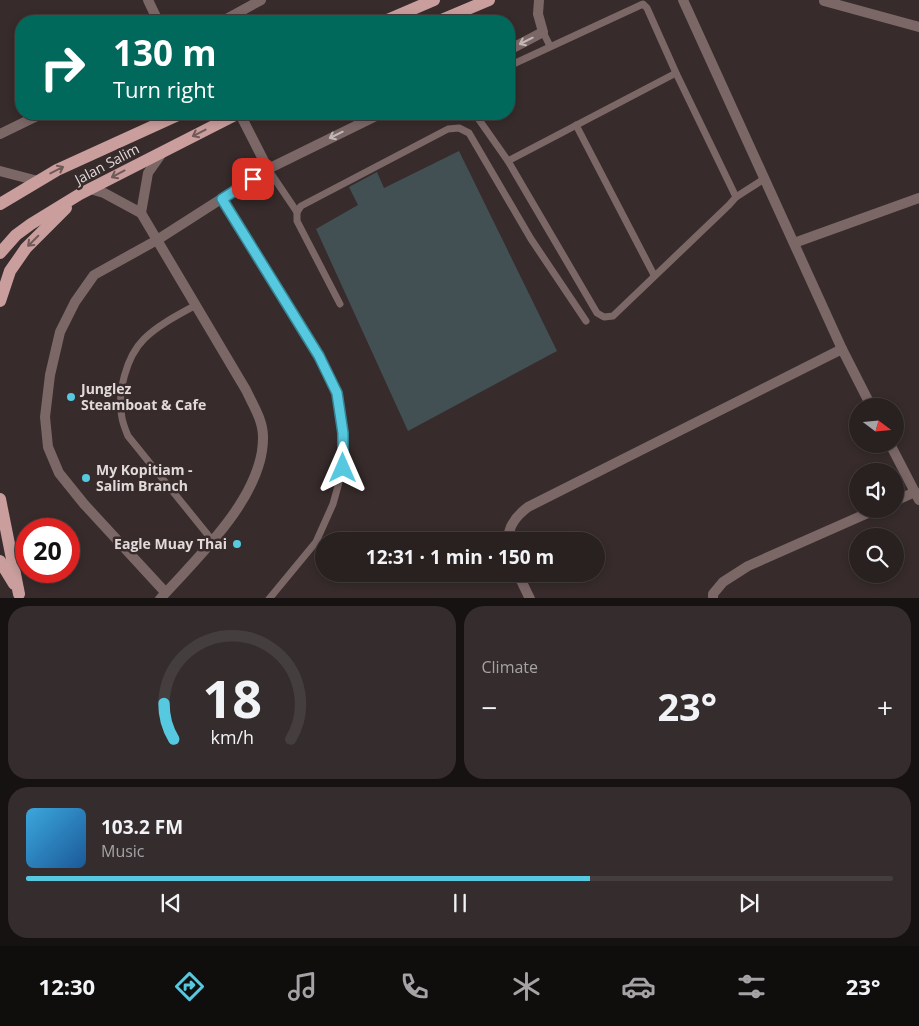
<!DOCTYPE html>
<meta charset="utf-8">
<style>
:root{--surface:#292020;--page:#352d2d;--text:#f1f3f6;--muted:#a5a3a5;--line:#453e3e;--accent:#56c9e1}
body{margin:0;font-family:"Open Sans",sans-serif;background:var(--page);color:var(--text);height:100vh;display:flex;flex-direction:column;font-size:19px;white-space:nowrap}
*{box-sizing:border-box;margin:0}
p{font-size:16px;color:var(--muted)}
.icon{flex:none;width:28px;height:28px;fill:none;stroke:currentColor;stroke-width:2;stroke-linecap:round;stroke-linejoin:round}
.map{position:relative;height:598px;overflow:hidden}
.side{display:flex;flex-direction:column;gap:8px;padding:8px;background:#171212;flex:1}
.side>*{flex:none}
.hud{position:absolute;left:15px;top:15px;width:500px;height:105px;border-radius:20px;box-shadow:0 2px 8px #0003,0 0 0 1px var(--line);background:#00695c;color:#fff;overflow:hidden}
.needle{width:32px;rotate:106deg}
.tools{position:absolute;left:849px;top:398px;display:grid;gap:10px}
.tools a{display:grid;place-items:center;width:55px;height:55px;border-radius:50%;background:var(--surface);box-shadow:0 2px 8px #0003,0 0 0 1px var(--line);font-size:25px}
.speed{position:absolute;left:15px;top:518px;display:flex;gap:10px;font-size:25px;font-weight:700;text-align:center}
.speed>*{display:grid;place-content:center;width:65px;height:65px;border-radius:50%;background:var(--surface);box-shadow:0 2px 8px #0003,0 0 0 1px var(--line);line-height:1}
.speed .limit{border:8px solid #d22;background:#fff;color:#111}
.pin{position:absolute;display:grid;place-items:center;width:42px;height:42px;color:#fff;margin:-21px;border-radius:10px;box-shadow:0 2px 8px #0006}
.me{position:absolute;width:55px;margin:-28px;rotate:0deg;stroke-linejoin:round;filter:drop-shadow(0 0 4px #0008)}
.turn{display:flex;align-items:center;gap:18px;height:105px;padding:0 15px;font-size:22px}
.turn .icon{width:65px;height:65px;stroke-width:2.5}
.turn b{display:block;font-size:35px;line-height:42px}
.big{font-size:38px;font-weight:700;line-height:1.1}
.side .card{flex:1;display:flex;flex-direction:column;justify-content:center;gap:8px;min-width:0;padding:0 18px;border-radius:20px;background:var(--page)}
.side .dial{align-items:center;gap:0}
.dial svg{height:130px;overflow:visible;fill:none;stroke:var(--line);stroke-width:7;stroke-linecap:round;text-anchor:middle}
.dial text{fill:var(--text);stroke:none}
.song{display:flex;align-items:center;gap:15px}
.cover{width:60px;height:60px;border-radius:8px;background:linear-gradient(135deg,hsl(200 70% 55%),hsl(210 70% 35%))}
.played{height:5px;border-radius:2px;background:linear-gradient(90deg,var(--accent) 65%,var(--line) 65%)}
.keys{display:flex;justify-content:space-around;direction:ltr}
.heat{display:flex;justify-content:space-between;align-items:center;font-size:28px;direction:ltr}
.side .tiles{flex:1;display:grid;gap:8px;grid-template-columns:1fr 1fr}
.card:last-child{grid-column:span 2}
.trip{position:absolute;left:315px;top:532px;width:290px;height:50px;border-radius:25px;background:var(--surface);box-shadow:0 2px 8px #0003,0 0 0 1px var(--line);font-weight:700;line-height:50px;text-align:center}
.tabs{display:flex;height:80px;justify-content:space-around;align-items:center;background:#100d0d;color:var(--muted)}
.tabs .icon{width:35px;height:35px}
.tabs .selected{color:var(--accent)}
.tabs b{font-size:22px;color:var(--text)}
.map>svg:first-child{display:block}
.building{fill:#425053}
.lines{fill:none;stroke-linecap:round;stroke-linejoin:round}
.service{stroke:#7c6767;stroke-width:7}
.minor{stroke:#7c6767;stroke-width:10}
.primary{stroke:#c99e9d;stroke-width:12}
.oneway{stroke:#c3b8b8}
.oneway2{stroke:#715959}
.route-casing{stroke:#388392;stroke-width:12}
.route{stroke:#56c9e1;stroke-width:9}
.poi-dot{fill:#56c9e1;stroke:#372b2b;stroke-width:2}
.labels{text-anchor:middle;stroke-width:5;stroke-linejoin:round;paint-order:stroke}
.street-label{font-size:14px;fill:#e2dada;stroke:#372b2b}
.poi-label{font-size:14px;font-weight:bold;fill:#e2dada;stroke:#372b2b;text-anchor:start}
</style>
<div class="map">
<svg width="919" height="599" viewBox="0 0 919 599">
<rect width="100%" height="100%" fill="#372b2b"/>
<polygon class="building" points="459,151 557,351 408,431 316,229 358,205 349,187 377,172 384,188"/>
<g class="lines">
<g class="service">
<polyline points="543,32 550,46"/>
<polyline points="475,114 508,161 597,313 604,317 613,316 729,205 736,197 676,73 647,8 643,4 509,66"/>
<polyline points="576,125 654,275"/>
<polyline points="508,161 676,73"/>
<polyline points="268,169 297,212"/>
<polyline points="736,197 764,179"/>
<polyline points="223,199 319,356 337,393 343,433 343,468 333,504 316,542 269,599"/>
<polyline points="340,304 297,221 297,212 301,206 448,129 459,128 469,133 531,239 586,321"/>
<path d="M 196,305 C 178,315 158,325 144,339 C 126,357 117,393 122,418 C 123,424 126,431 128,436 L 212,540"/>
</g>
<g class="minor">
<polyline points="148,0 158,21"/>
<polyline points="683,0 842,349 871,406"/>
<polyline points="824,1 919,27"/>
<polyline points="223,21 261,0"/>
<polyline points="509,50 543,32 538,14 539,0"/>
<polyline points="240,114 268,169"/>
<polyline points="0,134 41,114"/>
<polyline points="0,171 38,181"/>
<path d="M 90,189 L 104,193 L 141,213 L 246,390 C 253,405 263,420 263,437 C 264,496 197,558 160,599"/>
<polyline points="141,213 148,173 162,153"/>
<polyline points="794,243 919,198"/>
<polyline points="890,444 919,500"/>
<polyline points="895,501 915,492"/>
<path d="M 508,541 C 508,526 516,516 528,507 L 842,349"/>
<polyline points="518,574 530,599"/>
<polyline points="165,592 84,504 59,473 48,447 45,417 50,375 60,332 75,302 94,275 157,240 268,169 380,114"/>
<polyline points="713,599 713,594 723,582 748,566 877,509"/>
</g>
<g class="primary">
<polyline points="385,21 434,0"/>
<polyline points="439,21 489,0"/>
<polyline points="0,204 57,170 180,114"/>
<polyline points="0,253 16,235 31,224 80,194 237,114"/>
<polyline points="0,301 10,271 26,248 66,208"/>
<polyline points="0,499 19,594"/>
<polyline points="0,561 14,584"/>
</g>
</g>
<defs><path id="oneway-shaft" d="M-6 0H5M1.5-3L5.5 0L1.5 3" fill="none" stroke-width="1.6" stroke-linecap="round" stroke-linejoin="round" transform="scale(1.25)"/></defs>
<g class="oneway">
<use href="#oneway-shaft" transform="translate(526 41) rotate(154)"/>
<use href="#oneway-shaft" transform="translate(336 135) rotate(154)"/>
</g>
<g class="oneway2">
<use href="#oneway-shaft" transform="translate(199 133) rotate(153)"/>
<use href="#oneway-shaft" transform="translate(57 170) rotate(-27)"/>
<use href="#oneway-shaft" transform="translate(118 174) rotate(152)"/>
<use href="#oneway-shaft" transform="translate(33 241) rotate(135)"/>
</g>
<g class="lines">
<g class="route-casing">
<polyline id="route" points="253,179 222,199 319,356 337,393 343,433 343,468"/>
</g>
<use href="#route" class="route"/>
</g>
<g class="poi-dot">
<circle cx="71" cy="397" r="5"/>
<circle cx="86" cy="478" r="5"/>
<circle cx="237" cy="544" r="5"/>
</g>
<g class="labels">
<g class="street-label">
<text transform="translate(107 164) rotate(-28)" y="5">Jalan Salim</text>
</g>
<g class="poi-label">
<text x="81" y="394">Junglez<tspan x="81" dy="16">Steamboat &amp; Cafe</tspan></text>
<text x="96" y="475">My Kopitiam -<tspan x="96" dy="16">Salim Branch</tspan></text>
<text x="227" y="549" text-anchor="end">Eagle Muay Thai</text>
</g>
</g>
</svg>
<div class="tools">
<a><svg class="needle" viewBox="-14 -14 28 28"><path d="M0-13l5 13h-10z" fill="#e53935"/><path d="M0 13l5-13h-10z" fill="#a5a3a5"/></svg></a>
<a><svg class="icon" aria-label="sound" viewBox="0 0 24 24"><path d="M4 9h4l5-4v14l-5-4H4zM17 9q2 3 0 6"/></svg></a>
<a><svg class="icon" aria-label="search" viewBox="0 0 24 24"><circle cx="10" cy="10" r="6"/><path d="M15 15l6 6"/></svg></a>
</div>
<div class="speed"><div class="limit">20</div></div>
<div class="pin" style="left:253px;top:179px;background:#d93025"><svg class="icon" aria-label="arrive" viewBox="0 0 24 24"><path d="M6 21V4h12l-3 4 3 4H6"/></svg></div>
<svg class="me" style="left:343px;top:468px" viewBox="-20 -20 40 40"><path d="M0-17L14 15 0 8-14 15z" fill="#56c9e1" stroke="#fff" stroke-width="4"/></svg>
<div class="trip">12:31 · 1 min · 150 m</div>
<div class="hud">
<div class="turn"><svg class="icon" aria-label="right" viewBox="0 0 24 24"><path d="M7 20v-9h11M14 6l5 5-5 5"/></svg><div><b>130 m</b>Turn right</div></div>
</div>
</div>
<section class="side">
<div class="tiles">
<div class="card dial"><svg viewBox="0 0 100 80">
<path d="M14 69A42 42 0 1 1 86 69"/>
<path d="M14 69A42 42 0 0 1 8 47" stroke="#56c9e1"/>
<text x="50" y="56" font-size="32" font-weight="700">18</text>
<text x="50" y="72" font-size="11">km/h</text>
</svg></div>
<div class="card"><p>Climate</p>
<div class="heat"><a>−</a><b class="big">23°</b><a>+</a></div>
</div>
<div class="card">
<div class="song"><i class="cover"></i><div><b>103.2 FM</b><p>Music</p></div></div>
<div class="played"></div>
<div class="keys"><svg class="icon" aria-label="previous" viewBox="0 0 24 24"><path d="M18 5L8 12l10 7zM5 5v14"/></svg><svg class="icon" aria-label="pause" viewBox="0 0 24 24"><path d="M8 5v14M16 5v14"/></svg><svg class="icon" aria-label="next" viewBox="0 0 24 24"><path d="M6 5l10 7-10 7zM19 5v14"/></svg></div>
</div>
</div>
</section>
<nav class="tabs">
<b>12:30</b>
<svg class="icon selected" aria-label="directions" viewBox="0 0 24 24"><path d="M12 3l9 9-9 9-9-9zM9 14v-3h6M13 9l2 2-2 2"/></svg>
<svg class="icon" aria-label="music" viewBox="0 0 24 24"><path d="M9 18V5l10-2v13"/><circle cx="6" cy="18" r="3"/><circle cx="16" cy="16" r="3"/></svg>
<svg class="icon" aria-label="phone" viewBox="0 0 24 24"><path d="M5 4h4l2 5-3 2q2 4 5 5l2-3 5 2v4C11 20 4 13 5 4z"/></svg>
<svg class="icon" aria-label="climate" viewBox="0 0 24 24"><path d="M12 3v18M4 7l16 10M4 17L20 7"/></svg>
<svg class="icon" aria-label="car" viewBox="0 0 24 24"><path d="M5 17H2v-5l4-1 3-4h7l3 4 3 1v5h-3M9 17h6M6 11h13"/><circle cx="7" cy="17" r="2"/><circle cx="17" cy="17" r="2"/></svg>
<svg class="icon" aria-label="filters" viewBox="0 0 24 24"><path d="M4 7h16M4 17h16"/><circle cx="9" cy="7" r="2"/><circle cx="15" cy="17" r="2"/></svg>
<b>23°</b>
</nav>
